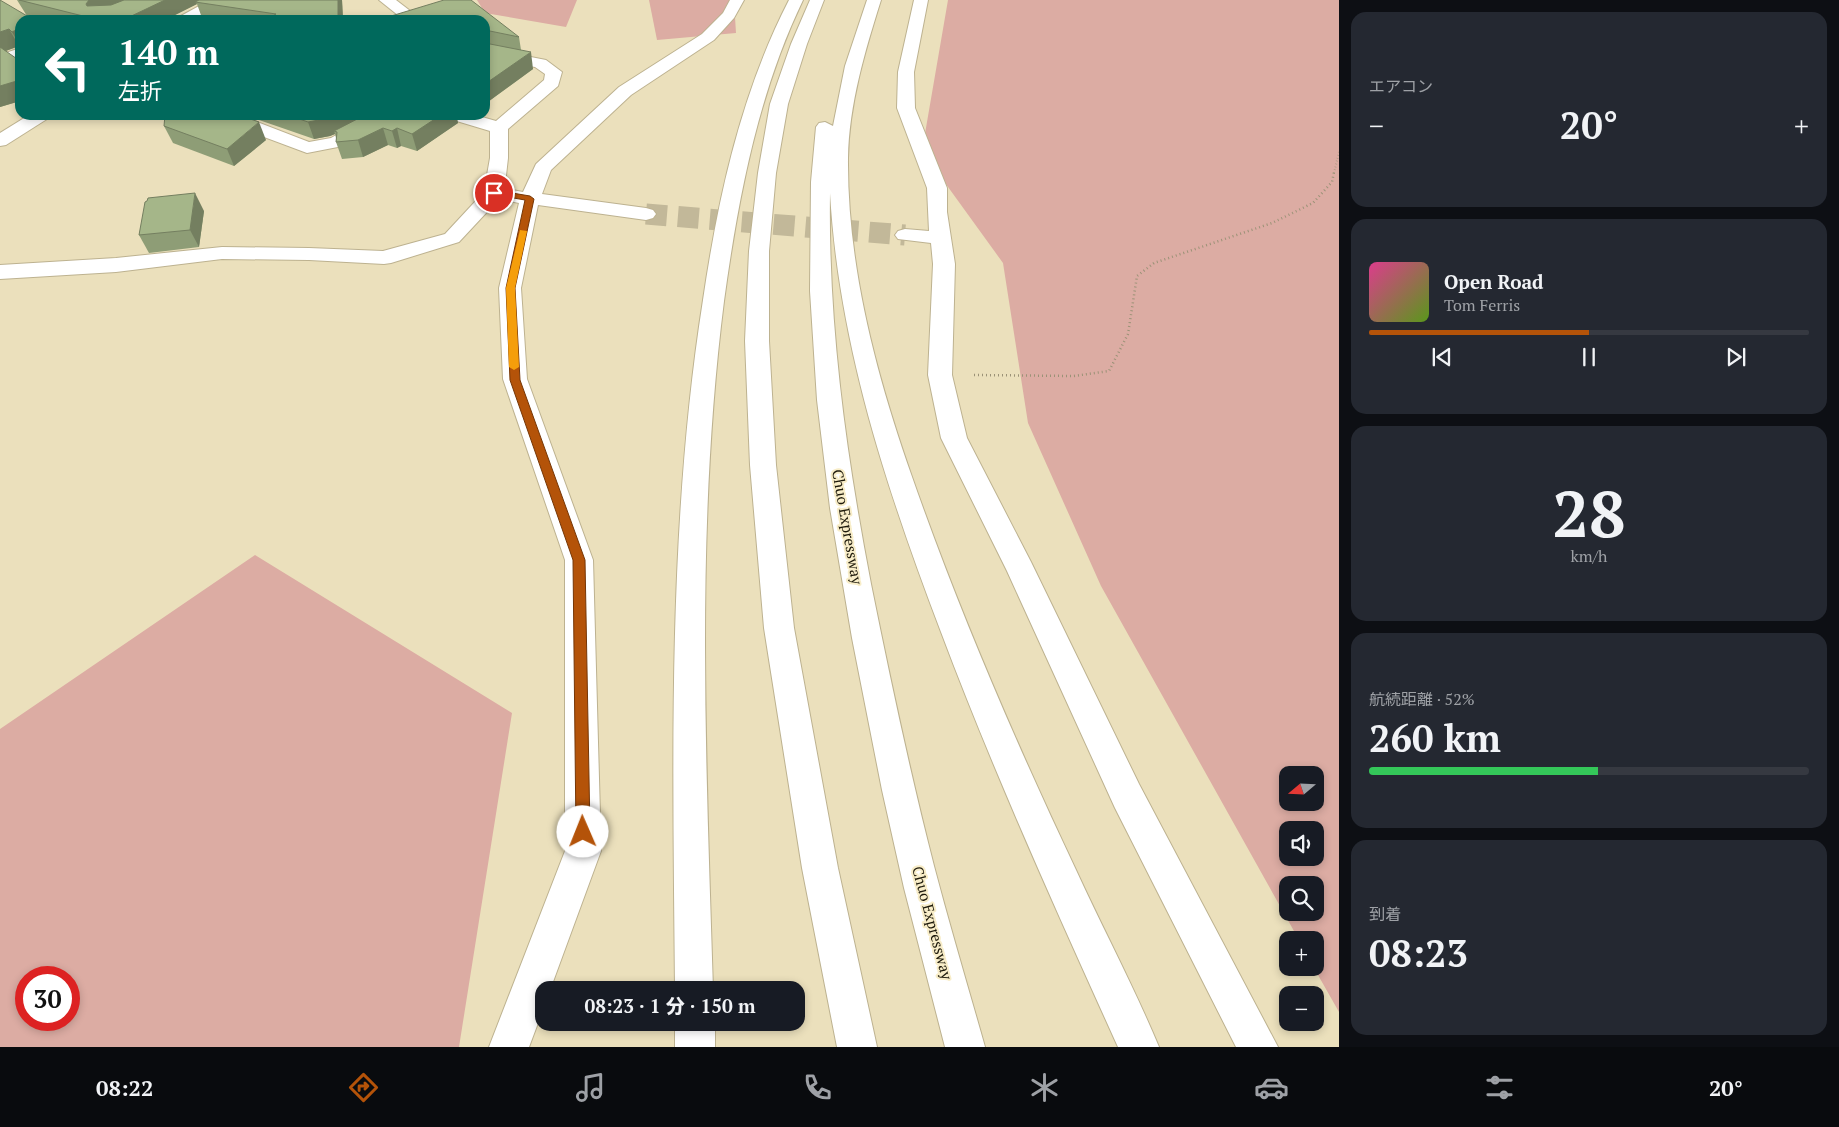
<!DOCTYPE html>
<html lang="ja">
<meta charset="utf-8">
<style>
:root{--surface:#171b24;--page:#242831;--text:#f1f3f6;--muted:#9ea1a6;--line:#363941;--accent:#b45309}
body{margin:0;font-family:"PT Serif","Noto Sans JP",serif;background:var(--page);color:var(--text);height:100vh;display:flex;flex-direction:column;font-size:19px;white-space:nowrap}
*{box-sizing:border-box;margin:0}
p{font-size:16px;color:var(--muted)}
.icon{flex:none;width:28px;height:28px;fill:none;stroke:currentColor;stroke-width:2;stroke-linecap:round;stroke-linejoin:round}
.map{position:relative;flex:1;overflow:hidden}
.drawer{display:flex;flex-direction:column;gap:12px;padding:12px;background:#0d0f14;width:500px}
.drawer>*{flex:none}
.top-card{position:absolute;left:15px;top:15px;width:475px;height:105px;border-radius:15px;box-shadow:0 2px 8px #0003;background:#00695c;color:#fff;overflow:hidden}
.needle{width:32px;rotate:251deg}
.fabs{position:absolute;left:1279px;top:766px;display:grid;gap:10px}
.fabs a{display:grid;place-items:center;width:45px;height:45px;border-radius:10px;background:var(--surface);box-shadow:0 2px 8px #0003;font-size:25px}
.speed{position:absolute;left:15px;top:966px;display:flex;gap:10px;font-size:25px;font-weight:700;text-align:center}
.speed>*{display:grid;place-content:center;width:65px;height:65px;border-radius:50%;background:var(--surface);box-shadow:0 2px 8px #0003;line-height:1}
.speed .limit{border:8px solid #d22;background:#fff;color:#111}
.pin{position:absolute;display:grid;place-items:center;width:42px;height:42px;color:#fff;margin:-21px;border:2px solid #fff;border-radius:50%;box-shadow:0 1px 5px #0007}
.me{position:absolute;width:55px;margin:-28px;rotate:359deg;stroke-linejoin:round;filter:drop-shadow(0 0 4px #0008)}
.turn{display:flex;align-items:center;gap:18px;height:105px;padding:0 20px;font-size:22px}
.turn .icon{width:65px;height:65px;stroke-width:2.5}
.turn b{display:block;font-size:35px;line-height:42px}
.big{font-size:38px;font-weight:800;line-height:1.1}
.drawer .card{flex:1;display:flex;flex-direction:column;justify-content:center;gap:8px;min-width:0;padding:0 18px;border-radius:15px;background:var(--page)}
.drawer .dial{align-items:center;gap:0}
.dial b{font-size:65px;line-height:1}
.song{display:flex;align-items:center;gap:15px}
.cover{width:60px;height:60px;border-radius:8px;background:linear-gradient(135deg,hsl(330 70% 55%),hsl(90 70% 35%))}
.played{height:5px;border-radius:2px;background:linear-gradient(90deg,var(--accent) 50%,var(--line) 50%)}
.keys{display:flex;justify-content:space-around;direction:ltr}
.heat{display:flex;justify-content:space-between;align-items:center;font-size:28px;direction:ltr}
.charge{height:8px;border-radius:4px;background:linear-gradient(90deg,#34c759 52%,var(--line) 0)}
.trip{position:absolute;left:535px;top:981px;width:270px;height:50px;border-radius:15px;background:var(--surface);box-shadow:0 2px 8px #0003;font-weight:800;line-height:50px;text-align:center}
.menu{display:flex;height:80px;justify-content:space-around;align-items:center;background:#090b0e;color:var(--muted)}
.menu .icon{width:35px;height:35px}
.menu .current{color:var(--accent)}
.menu b{font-size:22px;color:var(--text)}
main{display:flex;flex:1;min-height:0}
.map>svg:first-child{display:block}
.green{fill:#dcaca3;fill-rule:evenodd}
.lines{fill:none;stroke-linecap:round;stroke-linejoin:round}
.minor-tunnel{stroke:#c2b899;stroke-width:21;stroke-dasharray:21 11;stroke-linecap:butt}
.minor-casing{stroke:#bdb290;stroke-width:2}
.motorway-casing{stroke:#bdb290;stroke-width:2}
.path-far1{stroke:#9b9277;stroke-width:2;stroke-dasharray:0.5 2.5;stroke-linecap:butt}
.path{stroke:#9b9277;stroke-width:2.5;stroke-dasharray:1 3;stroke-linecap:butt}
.minor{fill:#fff;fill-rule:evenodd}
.motorway{fill:#fff;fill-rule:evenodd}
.wall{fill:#8e9d76}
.shaded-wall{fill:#747f60}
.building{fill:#a5b689;stroke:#747f60}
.route{fill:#b45309;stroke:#753606}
.slow{fill:#f59e0b}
.labels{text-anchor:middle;stroke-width:4;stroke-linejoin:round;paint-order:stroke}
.street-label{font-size:15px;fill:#1d190b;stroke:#f8edc8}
</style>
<main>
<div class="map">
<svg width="1339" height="1047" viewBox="0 0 1339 1047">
<rect width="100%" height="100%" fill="#ebe0bc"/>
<g class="green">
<polygon points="477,0 577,0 566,27 485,13"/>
<polygon points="649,0 734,0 736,33 657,40"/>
<path d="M 948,0 L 1339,0 L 1339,1012 L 1314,968 L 1315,940 L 1299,940 L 1101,586 L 1028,423 L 1003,263 L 922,151 ZM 1288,775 L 1315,775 L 1315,802 L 1288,802 ZM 1288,830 L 1315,830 L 1315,858 L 1288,858 ZM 1288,885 L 1315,885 L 1315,912 L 1288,912 Z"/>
<path d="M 255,555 L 512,713 L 459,1047 L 0,1047 L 0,729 ZM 26,978 L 69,978 L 69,1020 L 26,1020 Z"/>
</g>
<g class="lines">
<polyline class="minor-tunnel" points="646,214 905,235"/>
<g class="minor-casing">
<g id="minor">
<polygon points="210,0 228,0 226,3 195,20 176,20 179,17"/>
<polygon points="379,0 396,0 422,20 404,20"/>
<polygon points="730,0 744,0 734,18 714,40 631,95 551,170 542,194 646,208 653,210 656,214 653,218 646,220 538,205 521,288 527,379 593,560 601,851 550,990 544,990 544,1007 529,1047 489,1047 565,851 565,560 503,379 499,288 519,203 505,200 502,196 505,192 512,190 523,192 536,164 619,87 702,34 723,13"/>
<polygon points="914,0 928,0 914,72 915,108 947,188 947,212 955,264 952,375 967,438 1031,562 1139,784 1278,1047 1236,1047 1115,808 1007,571 941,438 928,375 933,264 931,243 898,239 895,235 898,231 905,229 929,231 927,188 897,108 898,72"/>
<polygon points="20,48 20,58 0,65 0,55"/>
<polygon points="485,48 546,60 562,72 558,86 508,129 508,158 504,193 501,197 459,242 391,263 384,264 309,260 222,259 116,272 0,279 0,265 116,258 222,247 309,248 383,251 445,234 484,192 490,158 490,131 450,119 447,115 475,115 496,121 544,80 545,74 535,67 485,58"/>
<polygon points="29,115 50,115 47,119 6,145 0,146 0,133"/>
<polygon points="221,115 239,115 309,142 331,138 372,115 394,115 391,119 343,146 307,153 224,122"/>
</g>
</g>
<g class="motorway-casing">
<g id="motorway">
<path d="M 789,0 L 803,0 C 758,93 738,199 724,301 C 695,529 706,760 713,990 L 675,990 C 673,760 667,528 703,300 C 718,198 741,93 789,0 Z"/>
<polygon points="810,0 824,0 807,44 788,104 776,173 769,251 769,341 776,465 794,628 838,868 877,1047 837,1047 802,868 764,628 750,465 745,341 749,251 758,173 770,104 791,44"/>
<path d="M 867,0 L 881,0 C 865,51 849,104 848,158 C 847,265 876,374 911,474 C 958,609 1015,741 1076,870 C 1103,929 1134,987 1159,1047 L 1118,1047 C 1056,910 994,773 941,632 C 887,490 839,346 830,193 C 828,325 846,454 871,584 C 890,678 910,773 934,866 C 950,927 968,987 985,1047 L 945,1047 L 904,888 L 882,790 L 852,638 L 830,508 L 817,400 L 810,291 L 811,182 L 816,127 L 819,123 L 825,122 L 833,126 L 845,66 Z"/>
<rect x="675" y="1022" width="40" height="25"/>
</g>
</g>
<polyline class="path-far1" points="1334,173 1339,152"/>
<polyline class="path" points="974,375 1074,376 1109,371 1128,334 1137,276 1154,263 1272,223 1313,203 1332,182 1334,172"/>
<use href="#minor" class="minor"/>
<use href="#motorway" class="motorway"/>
</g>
<g class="wall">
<polygon points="0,0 20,20 20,47 19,46 6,51 20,101 0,107"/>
<polygon points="17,0 342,0 343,20 214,20 202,18 197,4 165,20 43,20 27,16"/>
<polygon points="444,0 519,37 521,50 533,69 485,104 485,20"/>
<polygon points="245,115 456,115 458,123 417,151 401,146 397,148 388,145 363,157 342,159 336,142 336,138 335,134 330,136 314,139"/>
<polygon points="164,126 266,140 234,166 173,143"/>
<polygon points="147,201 204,211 199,247 149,253 139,235"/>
</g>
<g class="shaded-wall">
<polygon points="89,0 137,0 95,19 86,4"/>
<polygon points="165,0 206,0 195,2 197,4 165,20 123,20"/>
<polygon points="338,0 342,0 343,20 338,20"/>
<polygon points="20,28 20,45 12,32"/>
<polygon points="9,29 19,46 0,53 0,32"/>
<polygon points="531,52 533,69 485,104 485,84"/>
<polygon points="20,80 20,101 0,107 0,86"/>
<polygon points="332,115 368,115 334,131 335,134 330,136 314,139 308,122"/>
<polygon points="441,115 456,115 458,123 417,151 412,134"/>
<polygon points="259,122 266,140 234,166 227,149"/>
<polygon points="383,128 388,145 363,157 358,140"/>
<polygon points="397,128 401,146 397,148 392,131"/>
<polygon points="195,193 204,211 199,247 190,230"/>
</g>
<g class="building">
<polygon points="0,0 34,20 20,20 20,28 12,32 9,29 0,32"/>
<polygon points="19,0 89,0 86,4 87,6 111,5 124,0 165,0 123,20 99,20"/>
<polygon points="199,0 338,0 338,20 266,20 276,14 195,2"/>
<polygon points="444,0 471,0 519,37 485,30 485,20 378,20"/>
<polygon points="485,43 531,52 485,84"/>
<polygon points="0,47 20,61 20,80 0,86"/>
<polygon points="165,115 239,115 259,122 227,149 164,126"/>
<polygon points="288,115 332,115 324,119 308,122"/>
<polygon points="365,115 441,115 412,134 397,128 392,131 383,128 358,140 336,142 337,132 334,131"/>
<polygon points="195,193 190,230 139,235 145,202 147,201 148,198"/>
</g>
<polygon class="route" points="494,190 530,196 534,199 515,288 520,380 585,560 590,832 588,837 583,839 578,837 576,832 573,560 510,380 506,288 525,200 491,194 491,191"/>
<polygon class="slow" points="520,230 527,231 515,288 519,367 514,370 509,367 506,288"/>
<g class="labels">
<g class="street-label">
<text transform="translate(847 527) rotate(80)" y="5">Chuo Expressway</text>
<text transform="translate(932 923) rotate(75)" y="5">Chuo Expressway</text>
</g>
</g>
</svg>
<div class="fabs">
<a><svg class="needle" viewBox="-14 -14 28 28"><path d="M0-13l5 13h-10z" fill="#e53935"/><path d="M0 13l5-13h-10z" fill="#9ea1a6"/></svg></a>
<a><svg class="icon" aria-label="sound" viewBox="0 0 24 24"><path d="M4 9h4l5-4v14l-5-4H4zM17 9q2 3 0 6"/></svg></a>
<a><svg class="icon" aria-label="search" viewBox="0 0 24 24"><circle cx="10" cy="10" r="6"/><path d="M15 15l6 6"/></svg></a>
<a>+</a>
<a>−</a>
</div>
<div class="speed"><div class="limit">30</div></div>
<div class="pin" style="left:494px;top:193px;background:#d93025"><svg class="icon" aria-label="arrive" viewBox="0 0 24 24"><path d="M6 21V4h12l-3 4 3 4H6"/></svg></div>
<svg class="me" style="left:583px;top:832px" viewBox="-20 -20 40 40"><circle r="19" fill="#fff"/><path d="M0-13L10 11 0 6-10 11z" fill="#b45309"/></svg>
<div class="trip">08:23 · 1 分 · 150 m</div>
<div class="top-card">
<div class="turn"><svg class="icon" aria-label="left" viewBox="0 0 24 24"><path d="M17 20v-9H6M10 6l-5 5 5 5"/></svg><div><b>140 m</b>左折</div></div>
</div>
</div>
<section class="drawer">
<div class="card"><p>エアコン</p>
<div class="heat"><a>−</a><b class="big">20°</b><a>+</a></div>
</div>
<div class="card">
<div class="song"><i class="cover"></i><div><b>Open Road</b><p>Tom Ferris</p></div></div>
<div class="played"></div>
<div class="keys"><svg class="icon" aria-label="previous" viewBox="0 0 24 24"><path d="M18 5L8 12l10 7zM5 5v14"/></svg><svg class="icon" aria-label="pause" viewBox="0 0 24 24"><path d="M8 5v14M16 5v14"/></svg><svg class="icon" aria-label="next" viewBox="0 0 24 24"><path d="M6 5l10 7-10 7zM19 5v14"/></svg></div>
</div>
<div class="card dial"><b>28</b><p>km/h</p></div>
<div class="card"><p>航続距離 · 52%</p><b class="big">260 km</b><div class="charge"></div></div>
<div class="card"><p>到着</p><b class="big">08:23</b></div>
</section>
</main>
<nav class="menu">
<b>08:22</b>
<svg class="icon current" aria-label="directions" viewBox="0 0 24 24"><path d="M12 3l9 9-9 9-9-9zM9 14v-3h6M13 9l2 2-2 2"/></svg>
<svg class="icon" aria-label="music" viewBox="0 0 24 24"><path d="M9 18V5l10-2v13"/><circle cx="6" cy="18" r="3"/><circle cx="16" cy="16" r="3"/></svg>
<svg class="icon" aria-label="phone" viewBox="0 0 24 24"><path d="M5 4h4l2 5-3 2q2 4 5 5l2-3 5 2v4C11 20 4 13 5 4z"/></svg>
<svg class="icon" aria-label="climate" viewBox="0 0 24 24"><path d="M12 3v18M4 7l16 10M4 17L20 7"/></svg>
<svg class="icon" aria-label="car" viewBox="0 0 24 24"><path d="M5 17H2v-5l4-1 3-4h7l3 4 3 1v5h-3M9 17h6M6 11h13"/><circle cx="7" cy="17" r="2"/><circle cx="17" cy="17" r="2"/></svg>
<svg class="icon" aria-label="filters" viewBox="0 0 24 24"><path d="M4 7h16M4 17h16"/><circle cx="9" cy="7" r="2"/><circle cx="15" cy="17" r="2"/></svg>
<b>20°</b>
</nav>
